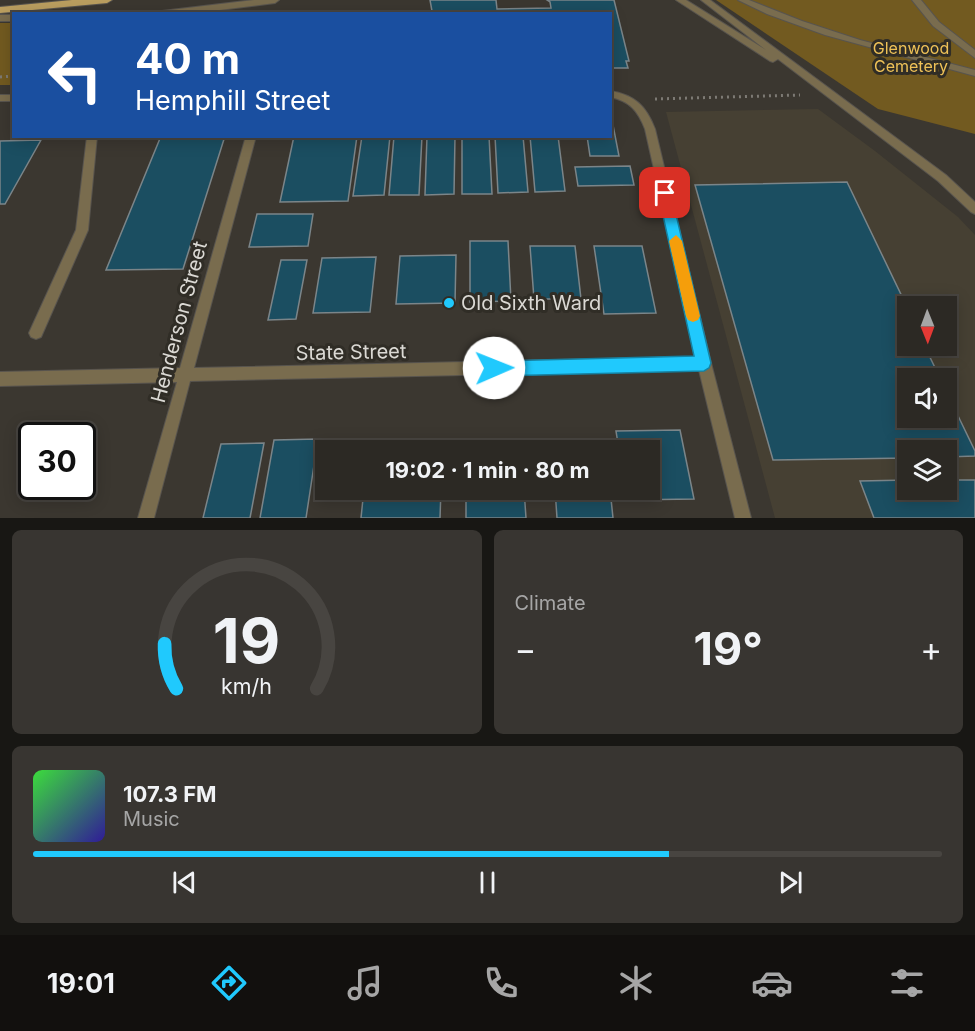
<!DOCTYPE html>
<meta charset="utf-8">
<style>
:root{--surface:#2c2924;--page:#383531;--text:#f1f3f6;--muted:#a6a6a6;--line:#484541;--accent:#20c9fd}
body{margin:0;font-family:Inter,sans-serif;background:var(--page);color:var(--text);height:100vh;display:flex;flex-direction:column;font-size:22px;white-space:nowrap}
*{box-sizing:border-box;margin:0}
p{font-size:20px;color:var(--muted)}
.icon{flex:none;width:33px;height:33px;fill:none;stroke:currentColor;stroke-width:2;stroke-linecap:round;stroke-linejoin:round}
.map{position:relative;height:518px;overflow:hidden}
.panel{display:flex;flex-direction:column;gap:12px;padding:12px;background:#181714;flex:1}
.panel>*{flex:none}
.hud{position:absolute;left:12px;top:12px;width:600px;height:126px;border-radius:0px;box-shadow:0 3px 15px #0003,0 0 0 2px var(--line);background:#1a4fa0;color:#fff;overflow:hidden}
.needle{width:39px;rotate:179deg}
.fabs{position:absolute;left:897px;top:296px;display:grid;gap:12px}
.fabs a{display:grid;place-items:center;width:60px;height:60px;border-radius:0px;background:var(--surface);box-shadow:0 3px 15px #0003,0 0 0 2px var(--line);font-size:30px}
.speed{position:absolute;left:18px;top:422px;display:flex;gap:12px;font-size:30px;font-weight:700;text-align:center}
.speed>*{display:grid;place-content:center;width:78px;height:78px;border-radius:50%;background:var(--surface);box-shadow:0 3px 15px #0003,0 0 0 2px var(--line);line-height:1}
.speed .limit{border:3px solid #111;border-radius:9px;background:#fff;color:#111}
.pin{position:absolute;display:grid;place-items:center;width:51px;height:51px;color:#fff;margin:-26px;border-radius:12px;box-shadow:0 3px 9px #0006}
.me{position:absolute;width:66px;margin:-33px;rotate:89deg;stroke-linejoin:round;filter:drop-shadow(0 0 4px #0008)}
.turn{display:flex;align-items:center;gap:21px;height:126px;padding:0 24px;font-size:27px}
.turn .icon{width:78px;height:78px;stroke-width:2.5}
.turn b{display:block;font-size:42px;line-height:51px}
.big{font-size:45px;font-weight:700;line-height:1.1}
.panel .widget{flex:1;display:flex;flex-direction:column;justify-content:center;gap:9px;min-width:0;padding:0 21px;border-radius:9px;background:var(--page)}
.panel .dial{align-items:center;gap:0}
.dial svg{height:156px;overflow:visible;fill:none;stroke:var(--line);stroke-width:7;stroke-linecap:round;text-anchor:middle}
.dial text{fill:var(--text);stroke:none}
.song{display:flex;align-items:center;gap:18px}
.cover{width:72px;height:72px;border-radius:9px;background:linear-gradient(135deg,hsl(120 70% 55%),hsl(250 70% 35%))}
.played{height:6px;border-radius:3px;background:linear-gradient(90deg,var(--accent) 70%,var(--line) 70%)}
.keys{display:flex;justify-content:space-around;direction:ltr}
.heat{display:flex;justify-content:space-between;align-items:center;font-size:33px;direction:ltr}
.panel .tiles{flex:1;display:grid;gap:12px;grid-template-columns:1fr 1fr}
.widget:last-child{grid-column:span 2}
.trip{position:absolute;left:315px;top:440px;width:345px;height:60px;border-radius:0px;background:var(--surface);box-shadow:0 3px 15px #0003,0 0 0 2px var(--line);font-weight:700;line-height:60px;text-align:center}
.tabs{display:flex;height:96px;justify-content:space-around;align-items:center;background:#12100e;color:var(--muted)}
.tabs .icon{width:42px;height:42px}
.tabs .active{color:var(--accent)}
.tabs b{font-size:27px;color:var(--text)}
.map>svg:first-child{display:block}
.built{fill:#464033;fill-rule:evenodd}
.green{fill:#725a20}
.building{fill:#1b4e61;stroke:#7b8589;stroke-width:1.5}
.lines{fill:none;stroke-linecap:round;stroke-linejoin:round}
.service-casing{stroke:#58544e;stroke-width:2}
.minor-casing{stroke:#58544e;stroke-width:2}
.tertiary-casing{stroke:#58544e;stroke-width:2}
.primary-casing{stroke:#58544e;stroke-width:2}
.path{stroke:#7d7a74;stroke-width:3;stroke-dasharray:2 4;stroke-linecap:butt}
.service{fill:#796c4e;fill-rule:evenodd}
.minor{fill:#796c4e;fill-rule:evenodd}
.tertiary{fill:#796c4e;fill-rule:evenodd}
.primary{fill:#ba9e5f;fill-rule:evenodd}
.route{fill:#20c9fd;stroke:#1583a4;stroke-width:1.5}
.slow{fill:#f59e0b}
.poi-dot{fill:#20c9fd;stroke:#302d26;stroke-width:2}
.labels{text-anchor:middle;stroke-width:6;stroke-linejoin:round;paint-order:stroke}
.far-park-label{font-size:16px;fill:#eec157;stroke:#302d26}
.poi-label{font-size:20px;fill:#dbd9d4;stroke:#302d26;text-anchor:start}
.street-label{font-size:20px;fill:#dbd9d4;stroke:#302d26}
</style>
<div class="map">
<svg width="975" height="518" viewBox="0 0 975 518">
<rect width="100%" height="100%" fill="#3b3730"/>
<path class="built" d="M 818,109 L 875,151 L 958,217 L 975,235 L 975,518 L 775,518 L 666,112 ZM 908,306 L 946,306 L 946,345 L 908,345 ZM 908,378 L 946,378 L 946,417 L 908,417 ZM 908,450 L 946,450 L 946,489 L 908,489 Z"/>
<g class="green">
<polygon points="716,0 975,0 975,134 878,109"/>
<rect x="0" y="23" width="13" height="62"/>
</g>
<g class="building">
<polygon points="430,0 496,0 497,9 551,8 550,2 547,0 614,0 629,61 626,61 628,68 610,68 610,14 333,14 333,11 432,11"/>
<polygon points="610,125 613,125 619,156 590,156 587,136 610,136"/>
<polygon points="161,136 225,136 183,269 106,270"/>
<polygon points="294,136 357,136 348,201 280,202"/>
<polygon points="362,136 390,136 384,195 353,196"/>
<polygon points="394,136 422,136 419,195 389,195"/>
<polygon points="427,136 455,136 454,194 425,195"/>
<polygon points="462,136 489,136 492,194 462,194"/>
<polygon points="495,136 523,136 528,192 498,193"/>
<polygon points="530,136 558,136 565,191 535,192"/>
<polygon points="41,140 5,204 0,204 0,141"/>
<polygon points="630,166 634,185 578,186 575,167"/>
<polygon points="847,182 908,309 908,345 924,345 940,378 908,378 908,417 946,417 946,391 975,451 975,456 946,457 946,450 908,450 908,458 773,460 695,185"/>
<polygon points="257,214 313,214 308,246 249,247"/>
<polygon points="470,241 508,241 511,301 470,302"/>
<polygon points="530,246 575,246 581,299 534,299"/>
<polygon points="594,246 642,246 656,313 604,314"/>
<polygon points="456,255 455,303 396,304 400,256"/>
<polygon points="376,257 370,312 313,313 322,258"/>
<polygon points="281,260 307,260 296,319 268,320"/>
<polygon points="680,430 694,499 626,500 625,489 650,489 650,450 619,450 616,431"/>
<polygon points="318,439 306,518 260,518 274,440"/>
<polygon points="264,443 250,518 203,518 221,444"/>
<polygon points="604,444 605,450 551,450 551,445"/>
<polygon points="908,480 908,489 946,489 946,480 975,480 975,518 874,518 860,481"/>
<polygon points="364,489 441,489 440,518 361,518"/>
<polygon points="466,489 524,489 526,518 466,518"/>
<polygon points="555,489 610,489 613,518 557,518"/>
</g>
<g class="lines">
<g class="service-casing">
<g id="service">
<polygon points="738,0 749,0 802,21 860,40 975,70 975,76 825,35 767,14"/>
<polygon points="912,0 921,0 939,22 975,50 975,58 933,26"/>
<polygon points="87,136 97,136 88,230 41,337 36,339 31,337 29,333 76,230"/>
</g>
</g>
<g class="minor-casing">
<g id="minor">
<path d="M 610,91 C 635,95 646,106 655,129 L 711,363 L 751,518 L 735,518 L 699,370 L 190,381 L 154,518 L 138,518 L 177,382 L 0,386 L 0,372 L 180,368 L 246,136 L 256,136 L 194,368 L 696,357 L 645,129 C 638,111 630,101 610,97 Z"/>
<rect x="0" y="95" width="14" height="6"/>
</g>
</g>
<g class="tertiary-casing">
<g id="tertiary">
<polygon points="254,0 279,0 275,3 187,14 158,14 162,11"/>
<polygon points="676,0 686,0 766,50 701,0 710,0 946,175 975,202 975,214 971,212 938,181 778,59 773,62 770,61"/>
<rect x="0" y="15" width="14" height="6"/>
</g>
</g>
<g class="primary-casing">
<polygon id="primary" points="72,0 112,0 107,3 0,13 0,7"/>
</g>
<g class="path">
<polyline points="0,77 14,76"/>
<polyline points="655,99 800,95"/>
</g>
<use href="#service" class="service"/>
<use href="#minor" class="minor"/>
<use href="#tertiary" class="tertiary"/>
<use href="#primary" class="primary"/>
</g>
<polygon class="route" points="665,188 671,193 711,363 709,368 704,371 494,376 488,374 486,368 488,363 494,361 694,356 658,193"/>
<polygon class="slow" points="676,235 682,241 700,316 698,320 693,322 688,320 686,316 669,241"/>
<circle class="poi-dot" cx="449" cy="303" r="6"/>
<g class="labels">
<g class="far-park-label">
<text x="911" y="54">Glenwood<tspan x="911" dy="18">Cemetery</tspan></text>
</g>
<g class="poi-label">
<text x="461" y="310">Old Sixth Ward</text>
</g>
<g class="street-label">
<text transform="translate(179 322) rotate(-75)" y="7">Henderson Street</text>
<text transform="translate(351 352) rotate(-1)" y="7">State Street</text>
</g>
</g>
</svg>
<div class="fabs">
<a><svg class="needle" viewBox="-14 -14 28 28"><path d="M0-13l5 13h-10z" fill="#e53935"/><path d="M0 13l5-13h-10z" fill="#a6a6a6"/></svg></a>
<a><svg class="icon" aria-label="sound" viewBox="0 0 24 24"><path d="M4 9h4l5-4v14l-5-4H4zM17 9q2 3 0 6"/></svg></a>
<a><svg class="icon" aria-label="layers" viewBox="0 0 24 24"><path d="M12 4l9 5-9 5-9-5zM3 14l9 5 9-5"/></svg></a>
</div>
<div class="speed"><div class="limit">30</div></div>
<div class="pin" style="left:665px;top:193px;background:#d93025"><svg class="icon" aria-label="arrive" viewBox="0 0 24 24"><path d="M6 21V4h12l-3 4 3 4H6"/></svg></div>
<svg class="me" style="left:494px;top:368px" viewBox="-20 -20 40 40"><circle r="19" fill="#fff"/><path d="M0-13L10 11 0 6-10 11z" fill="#20c9fd"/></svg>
<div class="trip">19:02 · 1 min · 80 m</div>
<div class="hud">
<div class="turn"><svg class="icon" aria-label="left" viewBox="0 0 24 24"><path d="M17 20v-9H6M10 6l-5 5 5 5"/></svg><div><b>40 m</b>Hemphill Street</div></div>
</div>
</div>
<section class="panel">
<div class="tiles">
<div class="widget dial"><svg viewBox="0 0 100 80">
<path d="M14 69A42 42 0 1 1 86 69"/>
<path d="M14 69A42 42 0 0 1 8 46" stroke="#20c9fd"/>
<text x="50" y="56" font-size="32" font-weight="700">19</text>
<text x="50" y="72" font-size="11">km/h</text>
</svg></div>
<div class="widget"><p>Climate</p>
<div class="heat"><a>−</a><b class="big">19°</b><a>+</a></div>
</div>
<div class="widget">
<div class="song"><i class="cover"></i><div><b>107.3 FM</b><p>Music</p></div></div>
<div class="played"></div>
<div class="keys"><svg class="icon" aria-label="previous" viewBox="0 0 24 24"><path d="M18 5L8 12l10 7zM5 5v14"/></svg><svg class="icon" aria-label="pause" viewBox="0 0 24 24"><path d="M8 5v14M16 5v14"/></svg><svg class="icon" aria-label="next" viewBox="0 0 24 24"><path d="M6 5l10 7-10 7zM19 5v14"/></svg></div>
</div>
</div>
</section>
<nav class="tabs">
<b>19:01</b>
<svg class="icon active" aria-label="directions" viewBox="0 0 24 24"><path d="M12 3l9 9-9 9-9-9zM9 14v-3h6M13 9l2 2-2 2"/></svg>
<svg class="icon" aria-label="music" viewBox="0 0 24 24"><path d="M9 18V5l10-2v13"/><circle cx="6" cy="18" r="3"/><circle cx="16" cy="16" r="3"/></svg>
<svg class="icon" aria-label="phone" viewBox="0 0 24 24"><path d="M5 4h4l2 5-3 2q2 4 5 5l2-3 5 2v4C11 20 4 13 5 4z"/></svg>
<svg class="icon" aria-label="climate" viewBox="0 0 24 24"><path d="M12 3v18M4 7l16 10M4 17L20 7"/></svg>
<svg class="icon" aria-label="car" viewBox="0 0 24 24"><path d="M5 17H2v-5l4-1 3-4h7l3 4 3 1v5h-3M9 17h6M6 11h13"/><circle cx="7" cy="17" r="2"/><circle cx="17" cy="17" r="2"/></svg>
<svg class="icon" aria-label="filters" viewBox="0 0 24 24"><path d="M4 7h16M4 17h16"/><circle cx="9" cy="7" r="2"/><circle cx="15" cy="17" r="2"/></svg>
</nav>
